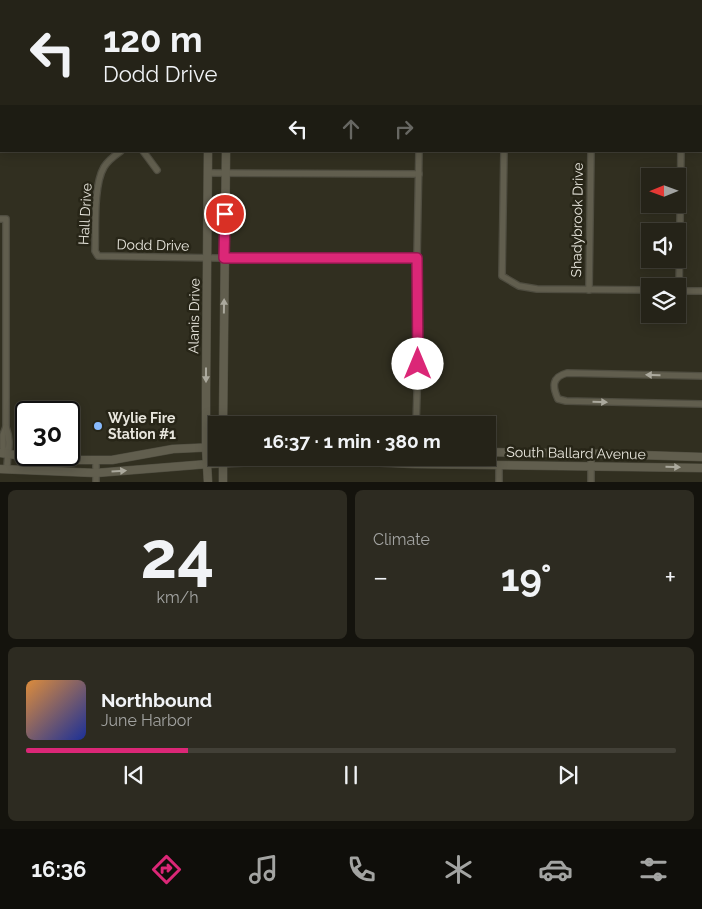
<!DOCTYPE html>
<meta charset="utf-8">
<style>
:root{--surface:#252318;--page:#2d2b21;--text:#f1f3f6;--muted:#a3a4a2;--line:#424037;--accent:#db2777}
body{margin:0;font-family:Raleway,sans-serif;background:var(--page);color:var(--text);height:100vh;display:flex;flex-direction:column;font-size:19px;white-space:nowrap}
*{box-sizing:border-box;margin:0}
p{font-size:16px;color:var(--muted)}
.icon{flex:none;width:28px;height:28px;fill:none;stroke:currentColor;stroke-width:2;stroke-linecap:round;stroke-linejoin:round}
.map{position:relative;height:482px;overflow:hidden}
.side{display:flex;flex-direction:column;gap:8px;padding:8px;background:#14130d;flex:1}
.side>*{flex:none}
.guide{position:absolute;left:0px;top:0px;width:702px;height:152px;box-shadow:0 2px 12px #0003,0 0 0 1px var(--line);background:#252318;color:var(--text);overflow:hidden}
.needle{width:32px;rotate:269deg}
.fabs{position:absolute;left:641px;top:168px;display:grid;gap:10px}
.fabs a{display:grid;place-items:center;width:45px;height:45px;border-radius:0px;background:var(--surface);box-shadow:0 2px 12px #0003,0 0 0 1px var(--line);font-size:25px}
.speed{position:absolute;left:15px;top:401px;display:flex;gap:10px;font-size:25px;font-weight:700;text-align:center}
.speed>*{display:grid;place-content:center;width:65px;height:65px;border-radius:50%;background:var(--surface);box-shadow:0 2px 12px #0003,0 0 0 1px var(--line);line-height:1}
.speed .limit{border:2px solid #111;border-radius:8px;background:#fff;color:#111}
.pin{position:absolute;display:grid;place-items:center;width:42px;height:42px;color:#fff;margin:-21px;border:2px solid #fff;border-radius:50%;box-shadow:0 1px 5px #0007}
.me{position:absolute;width:55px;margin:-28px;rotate:0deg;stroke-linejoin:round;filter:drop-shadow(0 0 4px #0008)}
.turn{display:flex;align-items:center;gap:18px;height:105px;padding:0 20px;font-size:22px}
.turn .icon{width:65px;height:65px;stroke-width:2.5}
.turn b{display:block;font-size:35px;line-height:42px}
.lanes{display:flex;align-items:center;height:48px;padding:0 20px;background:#0003;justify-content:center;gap:25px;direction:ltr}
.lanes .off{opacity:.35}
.big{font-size:38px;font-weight:700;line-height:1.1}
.side .widget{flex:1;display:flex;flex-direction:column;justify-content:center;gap:8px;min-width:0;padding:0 18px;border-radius:8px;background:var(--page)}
.side .dial{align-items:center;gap:0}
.dial b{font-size:65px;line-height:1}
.song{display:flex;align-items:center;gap:15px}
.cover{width:60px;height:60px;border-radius:8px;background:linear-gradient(135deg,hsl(30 70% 55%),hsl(230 70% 35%))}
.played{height:5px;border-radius:2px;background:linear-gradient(90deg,var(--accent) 25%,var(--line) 25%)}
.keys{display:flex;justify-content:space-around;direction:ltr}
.heat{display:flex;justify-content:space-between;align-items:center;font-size:28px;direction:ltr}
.side .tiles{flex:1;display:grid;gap:8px;grid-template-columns:1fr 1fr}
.widget:last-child{grid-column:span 2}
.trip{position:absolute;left:208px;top:416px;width:288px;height:50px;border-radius:0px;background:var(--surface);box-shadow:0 2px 12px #0003,0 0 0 1px var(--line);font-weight:700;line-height:50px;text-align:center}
.tab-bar{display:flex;height:80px;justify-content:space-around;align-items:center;background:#0f0e0a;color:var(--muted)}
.tab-bar .icon{width:35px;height:35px}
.tab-bar .selected{color:var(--accent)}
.tab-bar b{font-size:22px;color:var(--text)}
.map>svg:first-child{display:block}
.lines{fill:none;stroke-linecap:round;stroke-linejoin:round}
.minor-casing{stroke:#4f4d40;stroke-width:8}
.secondary-casing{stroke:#4f4d40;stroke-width:9}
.minor{stroke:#615e4e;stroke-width:5.5}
.secondary{stroke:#615e4e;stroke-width:8}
.oneway{fill:#aba99d}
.route-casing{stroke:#8e194d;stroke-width:12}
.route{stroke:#db2777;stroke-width:9}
.poi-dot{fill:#88bafc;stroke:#272517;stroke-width:2}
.labels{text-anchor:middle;stroke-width:5;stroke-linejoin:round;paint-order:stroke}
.street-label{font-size:14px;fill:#e8e6dd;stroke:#272517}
.poi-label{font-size:14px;font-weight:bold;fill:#e8e6dd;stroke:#272517;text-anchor:start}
</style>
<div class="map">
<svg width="702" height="482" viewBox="0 0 702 482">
<rect width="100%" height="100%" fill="#312f20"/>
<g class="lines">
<g class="minor-casing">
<g id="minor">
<polyline points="420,0 420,1"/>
<polyline points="587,0 588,1"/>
<polyline points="679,0 679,1"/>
<polyline points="51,1 51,0"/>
<polyline points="123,1 125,0"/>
<polyline points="506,1 506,0"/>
<polyline points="701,70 702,70"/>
<polyline points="0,120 1,120"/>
<path d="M 121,151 C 114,156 108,160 104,167 C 93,186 96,228 95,251 L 98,256 L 216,258 L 417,258"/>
<polyline points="143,151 157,170"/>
<polyline points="504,151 502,276 519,286 537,289 650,290"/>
<polyline points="208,173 419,174"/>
<polyline points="0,219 6,219 6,427 3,435 3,448 7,454"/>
<polyline points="589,290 591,151"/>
<polyline points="678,291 702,291"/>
<polyline points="679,291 681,151"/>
<path d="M 702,376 L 567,373 C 552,377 552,386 558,399 L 566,401 L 702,404"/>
<polyline points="416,425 418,364 417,258 419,151"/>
<path d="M 6,427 C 12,444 7,452 7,469"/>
<polyline points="96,482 96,460"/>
<polyline points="499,482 499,465"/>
<polyline points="591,482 591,454"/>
</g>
</g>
<g class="secondary-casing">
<g id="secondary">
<polyline points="225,0 225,1"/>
<polyline points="211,1 211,0"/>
<polyline points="223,425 226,151"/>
<polyline points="486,452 608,454 702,457"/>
<polyline points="0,453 55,460 112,460 173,449 216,447"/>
<polyline points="0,469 96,473 208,464 257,462 344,461 415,464 702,468"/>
<polyline points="208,482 206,447 206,390 208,151"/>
<polyline points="223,482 223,458"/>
</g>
</g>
<use href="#minor" class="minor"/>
<use href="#secondary" class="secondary"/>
</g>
<defs><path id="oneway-solid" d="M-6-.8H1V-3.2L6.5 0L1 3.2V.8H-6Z" transform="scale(1.25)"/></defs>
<g class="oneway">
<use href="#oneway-solid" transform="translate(224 306) rotate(-89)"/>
<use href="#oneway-solid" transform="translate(206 375) rotate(90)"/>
<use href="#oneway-solid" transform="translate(653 375) rotate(-179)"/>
<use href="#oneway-solid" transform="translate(600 402) rotate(2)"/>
<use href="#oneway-solid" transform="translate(673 467) rotate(1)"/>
<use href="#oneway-solid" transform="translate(119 471) rotate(-4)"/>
</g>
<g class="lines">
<g class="route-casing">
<polyline id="route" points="225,214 224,258 417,258 418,364"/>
</g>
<use href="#route" class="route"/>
</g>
<circle class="poi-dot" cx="98" cy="426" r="5"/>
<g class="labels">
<g class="street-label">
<text transform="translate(85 214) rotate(-87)" y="5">Hall Drive</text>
<text transform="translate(577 220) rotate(-89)" y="5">Shadybrook Drive</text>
<text transform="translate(153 245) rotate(1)" y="5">Dodd Drive</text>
<text transform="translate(194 316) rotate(-89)" y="5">Alanis Drive</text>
<text transform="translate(576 453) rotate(1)" y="5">South Ballard Avenue</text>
</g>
<g class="poi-label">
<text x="108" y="423">Wylie Fire<tspan x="108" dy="16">Station #1</tspan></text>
</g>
</g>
</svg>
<div class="fabs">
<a><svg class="needle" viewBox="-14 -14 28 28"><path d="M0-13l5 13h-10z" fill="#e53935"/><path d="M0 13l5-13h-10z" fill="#a3a4a2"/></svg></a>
<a><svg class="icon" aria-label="sound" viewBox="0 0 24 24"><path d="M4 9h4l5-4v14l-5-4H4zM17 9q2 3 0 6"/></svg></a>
<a><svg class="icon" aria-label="layers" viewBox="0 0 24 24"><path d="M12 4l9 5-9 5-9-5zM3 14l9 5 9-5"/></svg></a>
</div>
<div class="speed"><div class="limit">30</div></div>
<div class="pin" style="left:225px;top:214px;background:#d93025"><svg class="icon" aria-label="arrive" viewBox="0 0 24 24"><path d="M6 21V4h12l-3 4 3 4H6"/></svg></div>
<svg class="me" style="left:418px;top:364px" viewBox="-20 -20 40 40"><circle r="19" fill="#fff"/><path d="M0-13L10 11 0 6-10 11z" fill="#db2777"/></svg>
<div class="trip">16:37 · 1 min · 380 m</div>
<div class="guide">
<div class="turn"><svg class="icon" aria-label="left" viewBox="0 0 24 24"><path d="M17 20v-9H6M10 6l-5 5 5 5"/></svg><div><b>120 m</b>Dodd Drive</div></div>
<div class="lanes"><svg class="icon" aria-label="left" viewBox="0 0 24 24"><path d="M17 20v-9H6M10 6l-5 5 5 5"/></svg><svg class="icon off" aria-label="ahead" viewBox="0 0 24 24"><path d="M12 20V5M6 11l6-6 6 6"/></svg><svg class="icon off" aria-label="right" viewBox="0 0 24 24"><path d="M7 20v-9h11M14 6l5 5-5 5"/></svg></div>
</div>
</div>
<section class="side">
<div class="tiles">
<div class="widget dial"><b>24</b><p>km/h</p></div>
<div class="widget"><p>Climate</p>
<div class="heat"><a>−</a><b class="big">19°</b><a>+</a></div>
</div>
<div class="widget">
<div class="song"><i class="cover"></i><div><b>Northbound</b><p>June Harbor</p></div></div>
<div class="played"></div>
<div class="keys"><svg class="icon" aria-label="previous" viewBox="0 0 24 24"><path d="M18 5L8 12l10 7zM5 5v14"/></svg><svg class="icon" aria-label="pause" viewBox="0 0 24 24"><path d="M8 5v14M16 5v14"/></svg><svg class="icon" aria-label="next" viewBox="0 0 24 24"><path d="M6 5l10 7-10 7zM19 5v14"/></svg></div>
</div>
</div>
</section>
<nav class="tab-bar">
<b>16:36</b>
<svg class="icon selected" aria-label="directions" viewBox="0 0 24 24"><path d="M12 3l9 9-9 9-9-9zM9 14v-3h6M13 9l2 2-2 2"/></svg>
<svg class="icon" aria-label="music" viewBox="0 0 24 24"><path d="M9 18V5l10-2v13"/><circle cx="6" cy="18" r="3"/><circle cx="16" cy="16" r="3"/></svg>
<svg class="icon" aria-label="phone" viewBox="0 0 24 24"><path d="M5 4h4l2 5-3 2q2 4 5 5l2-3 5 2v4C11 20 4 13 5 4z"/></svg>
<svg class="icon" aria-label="climate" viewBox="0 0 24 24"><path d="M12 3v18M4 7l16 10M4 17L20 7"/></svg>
<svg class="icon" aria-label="car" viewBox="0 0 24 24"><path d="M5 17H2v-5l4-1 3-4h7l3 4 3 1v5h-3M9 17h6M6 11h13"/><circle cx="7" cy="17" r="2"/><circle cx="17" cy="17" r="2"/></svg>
<svg class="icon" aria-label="filters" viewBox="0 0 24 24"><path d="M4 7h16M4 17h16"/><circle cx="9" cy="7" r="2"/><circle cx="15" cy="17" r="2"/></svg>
</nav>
